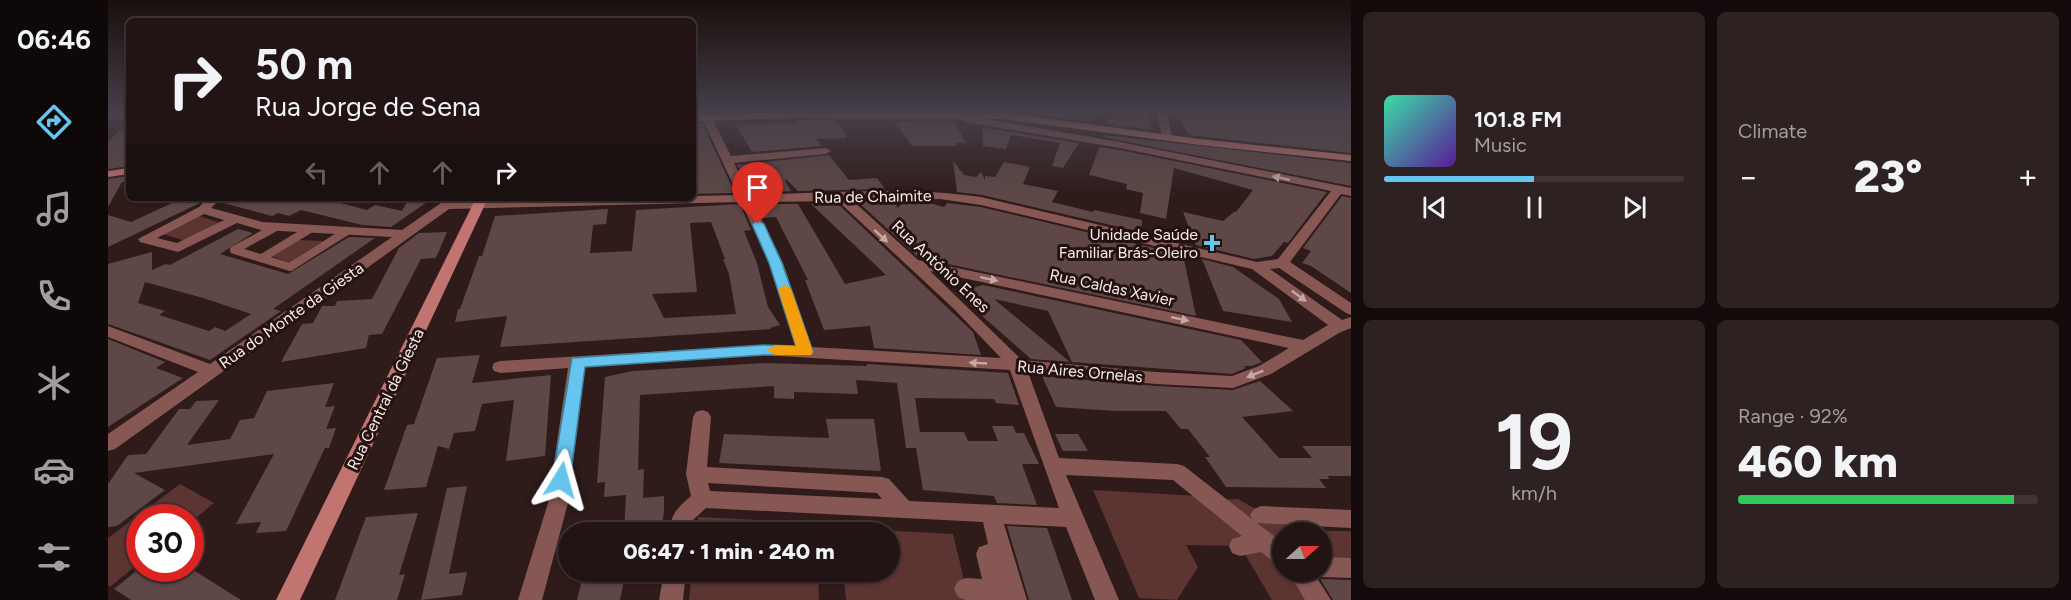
<!DOCTYPE html>
<meta charset="utf-8">
<style>
:root{--surface:#221414;--page:#2e2122;--text:#f1f3f6;--muted:#a29ea0;--line:#3f3334;--accent:#65c5ee}
body{margin:0;font-family:Figtree,sans-serif;background:var(--page);color:var(--text);height:100vh;display:flex;flex-direction:column;font-size:22px;white-space:nowrap}
*{box-sizing:border-box;margin:0}
p{font-size:20px;color:var(--muted)}
.icon{flex:none;width:33px;height:33px;fill:none;stroke:currentColor;stroke-width:2;stroke-linecap:round;stroke-linejoin:round}
.map{position:relative;flex:1;overflow:hidden}
.drawer{display:flex;flex-direction:column;gap:12px;padding:12px;background:#130b0b;width:720px}
.drawer>*{flex:none}
.hud{position:absolute;left:18px;top:18px;width:570px;height:183px;border-radius:9px;box-shadow:0 2px 4px #0004,0 0 0 2px var(--line);background:#221414;color:var(--text);overflow:hidden}
.needle{width:39px;rotate:69deg}
.buttons{position:absolute;left:1164px;top:522px;display:grid;gap:12px}
.buttons a{display:grid;place-items:center;width:60px;height:60px;border-radius:50%;background:var(--surface);box-shadow:0 2px 4px #0004,0 0 0 2px var(--line);font-size:30px}
.speed{position:absolute;left:18px;top:504px;display:flex;gap:12px;font-size:30px;font-weight:700;text-align:center}
.speed>*{display:grid;place-content:center;width:78px;height:78px;border-radius:50%;background:var(--surface);box-shadow:0 2px 4px #0004,0 0 0 2px var(--line);line-height:1}
.speed .limit{border:9px solid #d22;background:#fff;color:#111}
.pin{position:absolute;display:grid;place-items:center;width:51px;height:51px;color:#fff;margin:-62px -26px;border-radius:50% 50% 50% 0;rotate:-45deg;box-shadow:0 0 6px #0007}
.pin .icon{rotate:45deg}
.me{position:absolute;width:66px;margin:-33px;rotate:8deg;stroke-linejoin:round;filter:drop-shadow(0 0 4px #0008)}
.turn{display:flex;align-items:center;gap:21px;height:126px;padding:0 30px;font-size:27px}
.turn .icon{width:78px;height:78px;stroke-width:2.5}
.turn b{display:block;font-size:42px;line-height:51px}
.lanes{display:flex;align-items:center;height:57px;padding:0 30px;background:#0003;justify-content:center;gap:30px;direction:ltr}
.lanes .off{opacity:.35}
.big{font-size:45px;font-weight:800;line-height:1.1}
.drawer .tile{flex:1;display:flex;flex-direction:column;justify-content:center;gap:9px;min-width:0;padding:0 21px;border-radius:9px;background:var(--page)}
.drawer .dial{align-items:center;gap:0}
.dial b{font-size:78px;line-height:1}
.song{display:flex;align-items:center;gap:18px}
.cover{width:72px;height:72px;border-radius:9px;background:linear-gradient(135deg,hsl(160 70% 55%),hsl(270 70% 35%))}
.played{height:6px;border-radius:3px;background:linear-gradient(90deg,var(--accent) 50%,var(--line) 50%)}
.keys{display:flex;justify-content:space-around;direction:ltr}
.heat{display:flex;justify-content:space-between;align-items:center;font-size:33px;direction:ltr}
.charge{height:9px;border-radius:4px;background:linear-gradient(90deg,#34c759 92%,var(--line) 0)}
.drawer .tiles{flex:1;display:grid;gap:12px;grid-template-columns:repeat(2,1fr)}
.trip{position:absolute;left:450px;top:522px;width:342px;height:60px;border-radius:30px;background:var(--surface);box-shadow:0 2px 4px #0004,0 0 0 2px var(--line);font-weight:800;line-height:60px;text-align:center}
main{display:flex;flex:1;min-height:0}
.tabs{display:flex;flex-direction:column;width:108px;justify-content:space-around;align-items:center;background:#0e0808;color:var(--muted)}
.tabs .icon{width:42px;height:42px}
.tabs .selected{color:var(--accent)}
.tabs b{font-size:27px;color:var(--text)}
.map>svg:first-child{display:block}
.green{fill:#5c3432}
.building{fill:#5e4746;fill-rule:evenodd}
.lines{fill:none;stroke-linecap:round;stroke-linejoin:round}
.lane{stroke:#875754;stroke-width:8}
.street{fill:#875754;fill-rule:evenodd}
.secondary{fill:#c17470;fill-rule:evenodd}
.oneway{fill:#c6a8a6}
.route{fill:#65c5ee;stroke:#42809b;stroke-width:1.5}
.slow{fill:#f59e0b}
.poi-dot{fill:#65c5ee;stroke:#241211;stroke-width:2}
.labels{text-anchor:middle;stroke-width:6;stroke-linejoin:round;paint-order:stroke}
.street-label{font-size:16px;fill:#faebea;stroke:#241211}
.poi-label{font-size:16px;fill:#faebea;stroke:#241211;text-anchor:end}
</style>
<main>
<nav class="tabs">
<b>06:46</b>
<svg class="icon selected" aria-label="directions" viewBox="0 0 24 24"><path d="M12 3l9 9-9 9-9-9zM9 14v-3h6M13 9l2 2-2 2"/></svg>
<svg class="icon" aria-label="music" viewBox="0 0 24 24"><path d="M9 18V5l10-2v13"/><circle cx="6" cy="18" r="3"/><circle cx="16" cy="16" r="3"/></svg>
<svg class="icon" aria-label="phone" viewBox="0 0 24 24"><path d="M5 4h4l2 5-3 2q2 4 5 5l2-3 5 2v4C11 20 4 13 5 4z"/></svg>
<svg class="icon" aria-label="climate" viewBox="0 0 24 24"><path d="M12 3v18M4 7l16 10M4 17L20 7"/></svg>
<svg class="icon" aria-label="car" viewBox="0 0 24 24"><path d="M5 17H2v-5l4-1 3-4h7l3 4 3 1v5h-3M9 17h6M6 11h13"/><circle cx="7" cy="17" r="2"/><circle cx="17" cy="17" r="2"/></svg>
<svg class="icon" aria-label="filters" viewBox="0 0 24 24"><path d="M4 7h16M4 17h16"/><circle cx="9" cy="7" r="2"/><circle cx="15" cy="17" r="2"/></svg>
</nav>
<div class="map">
<svg width="1243" height="600" viewBox="0 0 1243 600">
<rect width="100%" height="100%" fill="#2e1b1a"/>
<g class="green">
<polygon points="91,216 113,223 78,241 55,234"/>
<polygon points="191,240 215,241 182,263 163,256"/>
<polygon points="72,484 106,503 83,522 82,518 32,518 31,563 2,587 0,585 0,538"/>
<polygon points="985,490 1091,496 1174,566 1174,572 1181,572 1196,584 1207,600 1164,600 1132,546 1078,545 1090,567 1069,600 1031,598"/>
<polygon points="1130,499 1187,531 1243,531 1243,561 1214,560 1214,532 1174,532 1174,551 1111,500"/>
<polygon points="590,517 708,523 708,532 589,532"/>
<polygon points="731,528 845,534 861,600 738,600 735,572 782,572 782,532 732,532"/>
<polygon points="584,572 710,572 711,600 581,600"/>
</g>
<g class="building">
<polygon points="935,113 989,113 984,122 935,116"/>
<polygon points="1025,113 1038,113 1044,130 1000,124 1003,115 1025,117"/>
<polygon points="1098,113 1243,115 1243,153 1081,135 1068,115 1098,118"/>
<polygon points="689,120 729,120 739,138 708,139 714,146 644,152 628,125 690,123"/>
<polygon points="806,121 846,121 858,143 847,142 849,146 804,146 786,122"/>
<polygon points="585,123 594,123 627,193 585,194"/>
<polygon points="874,128 893,130 971,143 955,168 944,166 952,143 903,135 898,149 875,146"/>
<polygon points="21,129 21,166 0,169 0,141 13,130"/>
<polygon points="996,135 1243,163 1243,186 995,137"/>
<polygon points="991,147 1012,150 1219,192 1180,243 1176,242 1164,256 1146,259 1088,245 1075,212 1115,221 1126,212 1128,212 1145,190 1066,168 1058,219 1032,213 1035,193 1018,189 1019,184 981,175"/>
<polygon points="721,155 741,180 769,178 777,189 690,191 678,179 677,181 683,191 643,193 629,165"/>
<polygon points="845,161 856,175 868,177 873,172 877,180 877,176 887,177 896,162 922,167 915,184 950,191 944,202 985,212 986,210 1034,220 1033,232 874,195 849,192"/>
<polygon points="21,176 21,181 14,182 0,207 0,179"/>
<polygon points="1234,196 1243,198 1243,293 1203,266 1194,263 1203,251 1195,248"/>
<polygon points="75,198 92,203 0,247 0,215 23,222"/>
<polygon points="115,198 214,198 259,210 267,205 294,211 301,198 325,198 283,227 254,225 193,210 181,216 170,213 164,216 112,202"/>
<polygon points="814,201 836,207 839,203 873,207 1075,255 1088,316 811,258 750,202 786,202 790,208 795,202"/>
<polygon points="729,203 865,332 873,355 766,348 762,326 716,330 697,280 700,280 668,217 655,218 649,204 690,204 737,284 778,275 703,204"/>
<path d="M 632,204 L 643,230 L 636,231 L 649,263 L 660,307 L 672,325 L 662,328 L 663,329 L 392,347 L 399,316 L 347,322 L 350,309 L 352,309 L 371,256 L 374,256 L 387,216 L 500,209 L 498,224 L 485,225 L 482,253 L 524,251 L 528,210 ZM 603,222 L 617,259 L 615,259 L 621,274 L 628,314 L 556,318 L 544,294 L 589,292 L 582,223 Z"/>
<path d="M 130,229 L 145,233 L 112,254 L 180,274 L 241,237 L 267,238 L 165,309 L 173,311 L 102,360 L 0,324 L 0,264 L 44,252 L 44,270 L 58,264 L 62,265 ZM 37,282 L 95,298 L 143,314 L 117,331 L 107,327 L 101,331 L 51,315 L 57,311 L 30,303 Z"/>
<polygon points="339,232 328,258 313,259 274,334 261,335 258,348 173,362 194,324 205,323 214,306 227,306 229,301 264,299 291,248 311,233"/>
<polygon points="1094,259 1125,267 1171,299 1184,322 1115,311"/>
<polygon points="875,285 1133,340 1154,362 1144,366 1136,366 1138,368 1124,374 964,362 940,311 886,299 962,362 923,359 847,292"/>
<polygon points="0,339 57,362 48,368 75,378 0,427"/>
<polygon points="372,355 364,383 443,375 437,456 398,461 406,400 374,404 367,431 346,433 341,449 330,446 318,487 276,490 299,425 306,424 329,358"/>
<polygon points="657,363 759,366 759,364 900,373 911,405 888,403 886,399 807,398 812,432 856,432 860,441 890,441 884,426 905,426 908,433 916,433 931,464 914,464 929,505 889,503 886,496 815,490 808,448 798,448 789,383 748,380 750,394 686,392 686,399 666,398 666,386 532,395 530,470 536,469 535,498 556,496 556,512 553,532 516,532 518,495 496,497 497,482 489,483 497,377 524,371"/>
<polygon points="934,376 1048,386 1125,390 1152,381 1185,411 1134,417 1171,458 1204,458 1194,446 1243,446 1243,476 1219,476 1222,479 1211,479 1218,488 1118,487 1097,457 1102,457 1080,429 1073,429 1058,411 1008,411 948,407"/>
<polygon points="226,383 217,407 227,406 218,429 228,428 221,448 217,448 178,531 148,533 153,522 128,524 166,454 26,473 57,490 9,526 0,527 0,484 20,455 38,454 71,409 82,409 88,401 111,400 79,445 122,439 132,420 146,418 159,391"/>
<polygon points="718,419 766,419 773,471 611,463 616,434 721,438"/>
<polygon points="947,434 970,434 980,451 955,451"/>
<polygon points="359,486 341,574 359,572 354,595 313,600 339,488"/>
<polygon points="310,513 291,575 297,574 289,600 227,600 258,517"/>
<polygon points="899,526 939,528 964,600 921,600"/>
<polygon points="32,568 82,568 133,600 23,600 6,589"/>
<polygon points="476,572 518,572 512,600 469,600"/>
<polygon points="1212,579 1243,580 1243,600 1225,600"/>
</g>
<g class="lines">
<g class="lane">
<polyline points="168,227 126,250 182,267 239,231"/>
<polyline points="154,258 202,229"/>
</g>
<g class="street">
<polygon points="21,113 21,119 0,120 0,114"/>
<path d="M 853,113 L 859,116 L 1012,142 L 1243,188 L 1243,196 L 1233,194 L 1182,262 L 1243,303 L 1243,315 L 1238,313 L 1171,268 L 1162,269 L 1234,320 L 1243,317 L 1243,328 L 1231,333 L 1163,374 L 1125,388 L 1048,384 L 920,372 L 951,458 L 1069,464 L 1076,466 L 1144,519 L 1142,515 L 1146,509 L 1153,506 L 1243,510 L 1243,528 L 1149,523 L 1174,542 L 1174,565 L 1166,562 L 1153,552 L 1132,556 L 1124,553 L 1121,546 L 1124,539 L 1134,536 L 1065,480 L 958,475 L 1011,600 L 987,600 L 958,527 L 896,524 L 919,600 L 858,600 L 850,597 L 846,589 L 850,581 L 858,578 L 874,579 L 868,554 L 871,547 L 880,544 L 875,522 L 598,508 L 584,521 L 583,532 L 561,532 C 563,514 569,508 583,496 L 578,474 L 585,417 L 588,412 L 594,410 L 600,412 L 603,417 L 599,467 L 774,477 L 781,479 L 801,501 L 951,508 L 902,370 L 655,355 L 477,367 L 460,503 L 434,600 L 410,600 L 440,503 L 460,368 L 392,373 L 386,371 L 384,367 L 386,363 L 392,361 L 655,345 L 687,346 L 661,263 L 633,202 L 341,209 L 7,449 L 0,451 L 0,434 L 90,372 L 0,337 L 0,326 L 102,364 L 284,237 L 153,230 L 129,223 L 70,252 L 32,242 L 30,239 L 91,207 L 100,198 L 113,198 L 103,208 L 154,222 L 294,230 L 333,203 L 346,200 L 585,198 L 585,196 L 630,195 L 594,118 L 599,115 L 604,118 L 623,156 L 718,148 L 723,151 L 718,154 L 626,163 L 642,195 C 719,193 796,186 873,197 L 1149,262 L 1170,259 L 1223,191 L 1012,148 L 857,122 L 841,114 ZM 832,199 L 873,205 L 1144,269 L 1220,325 L 1195,340 L 810,260 L 744,200 ZM 730,201 L 845,308 L 893,358 L 704,347 L 675,263 L 645,202 ZM 96,214 L 116,220 L 69,243 L 49,238 ZM 822,271 L 1181,348 L 1151,366 L 1124,376 L 1048,372 L 914,360 ZM 600,483 L 769,493 L 774,499 L 602,491 Z"/>
<polygon points="1049,113 1059,113 1064,137 1063,139 1054,137"/>
<polygon points="1214,557 1243,558 1243,578 1214,577 1207,575 1223,600 1197,600 1181,572 1214,572"/>
<polygon points="556,572 578,572 575,600 551,600"/>
</g>
<g class="secondary">
<polygon points="641,113 897,113 1092,139 1243,155 1243,161 1092,145 895,119 684,118 585,121 585,115"/>
<polygon points="21,168 21,174 0,177 0,171"/>
<polygon points="368,198 380,198 192,600 168,600"/>
</g>
</g>
<defs><path id="oneway-solid" d="M-6-.8H1V-3.2L6.5 0L1 3.2V.8H-6Z" transform="scale(1.5)"/></defs>
<g class="oneway">
<use href="#oneway-solid" transform="translate(1173 178) rotate(-168)"/>
<use href="#oneway-solid" transform="translate(773 236) rotate(43)"/>
<use href="#oneway-solid" transform="translate(881 279) rotate(12)"/>
<use href="#oneway-solid" transform="translate(1191 296) rotate(36)"/>
<use href="#oneway-solid" transform="translate(1072 319) rotate(12)"/>
<use href="#oneway-solid" transform="translate(870 363) rotate(-177)"/>
<use href="#oneway-solid" transform="translate(1147 374) rotate(158)"/>
</g>
<linearGradient id="sky" x2="0" y2="1"><stop stop-color="#190f0e"/><stop offset="0.57" stop-color="#463f49"/><stop offset="1" stop-color="#463f49" stop-opacity="0"/></linearGradient>
<rect width="1243" height="197" fill="url(#sky)"/>
<polygon class="route" points="650,220 656,224 674,263 705,352 703,355 655,355 477,367 462,480 460,485 453,487 447,485 444,480 464,358 655,345 688,346 661,263 644,224"/>
<polygon class="slow" points="677,285 683,289 705,352 703,355 667,355 659,350 667,345 688,346 670,289"/>
<path class="poi-dot" d="M1101 234h6v6h6v6h-6v6h-6v-6h-6v-6h6z"/>
<g class="labels">
<g class="street-label">
<text transform="translate(765 196) rotate(-1)" y="6">Rua de Chaimite</text>
<text transform="translate(833 266) rotate(43)" y="6">Rua António Enes</text>
<text transform="translate(1004 287) rotate(12)" y="6">Rua Caldas Xavier</text>
<text transform="translate(183 315) rotate(-35)" y="6">Rua do Monte da Giesta</text>
<text transform="translate(972 371) rotate(5)" y="6">Rua Aires Ornelas</text>
<text transform="translate(277 399) rotate(-64)" y="6">Rua Central da Giesta</text>
</g>
<g class="poi-label">
<text x="1090" y="240">Unidade Saúde<tspan x="1090" dy="18">Familiar Brás-Oleiro</tspan></text>
</g>
</g>
</svg>
<div class="buttons">
<a><svg class="needle" viewBox="-14 -14 28 28"><path d="M0-13l5 13h-10z" fill="#e53935"/><path d="M0 13l5-13h-10z" fill="#a29ea0"/></svg></a>
</div>
<div class="speed"><div class="limit">30</div></div>
<div class="pin" style="left:650px;top:224px;background:#d93025"><svg class="icon" aria-label="arrive" viewBox="0 0 24 24"><path d="M6 21V4h12l-3 4 3 4H6"/></svg></div>
<svg class="me" style="left:453px;top:480px" viewBox="-20 -20 40 40"><path d="M0-17L14 15 0 8-14 15z" fill="#65c5ee" stroke="#fff" stroke-width="4"/></svg>
<div class="trip">06:47 · 1 min · 240 m</div>
<div class="hud">
<div class="turn"><svg class="icon" aria-label="right" viewBox="0 0 24 24"><path d="M7 20v-9h11M14 6l5 5-5 5"/></svg><div><b>50 m</b>Rua Jorge de Sena</div></div>
<div class="lanes"><svg class="icon off" aria-label="left" viewBox="0 0 24 24"><path d="M17 20v-9H6M10 6l-5 5 5 5"/></svg><svg class="icon off" aria-label="ahead" viewBox="0 0 24 24"><path d="M12 20V5M6 11l6-6 6 6"/></svg><svg class="icon off" aria-label="ahead" viewBox="0 0 24 24"><path d="M12 20V5M6 11l6-6 6 6"/></svg><svg class="icon" aria-label="right" viewBox="0 0 24 24"><path d="M7 20v-9h11M14 6l5 5-5 5"/></svg></div>
</div>
</div>
<section class="drawer">
<div class="tiles">
<div class="tile">
<div class="song"><i class="cover"></i><div><b>101.8 FM</b><p>Music</p></div></div>
<div class="played"></div>
<div class="keys"><svg class="icon" aria-label="previous" viewBox="0 0 24 24"><path d="M18 5L8 12l10 7zM5 5v14"/></svg><svg class="icon" aria-label="pause" viewBox="0 0 24 24"><path d="M8 5v14M16 5v14"/></svg><svg class="icon" aria-label="next" viewBox="0 0 24 24"><path d="M6 5l10 7-10 7zM19 5v14"/></svg></div>
</div>
<div class="tile"><p>Climate</p>
<div class="heat"><a>−</a><b class="big">23°</b><a>+</a></div>
</div>
<div class="tile dial"><b>19</b><p>km/h</p></div>
<div class="tile"><p>Range · 92%</p><b class="big">460 km</b><div class="charge"></div></div>
</div>
</section>
</main>
